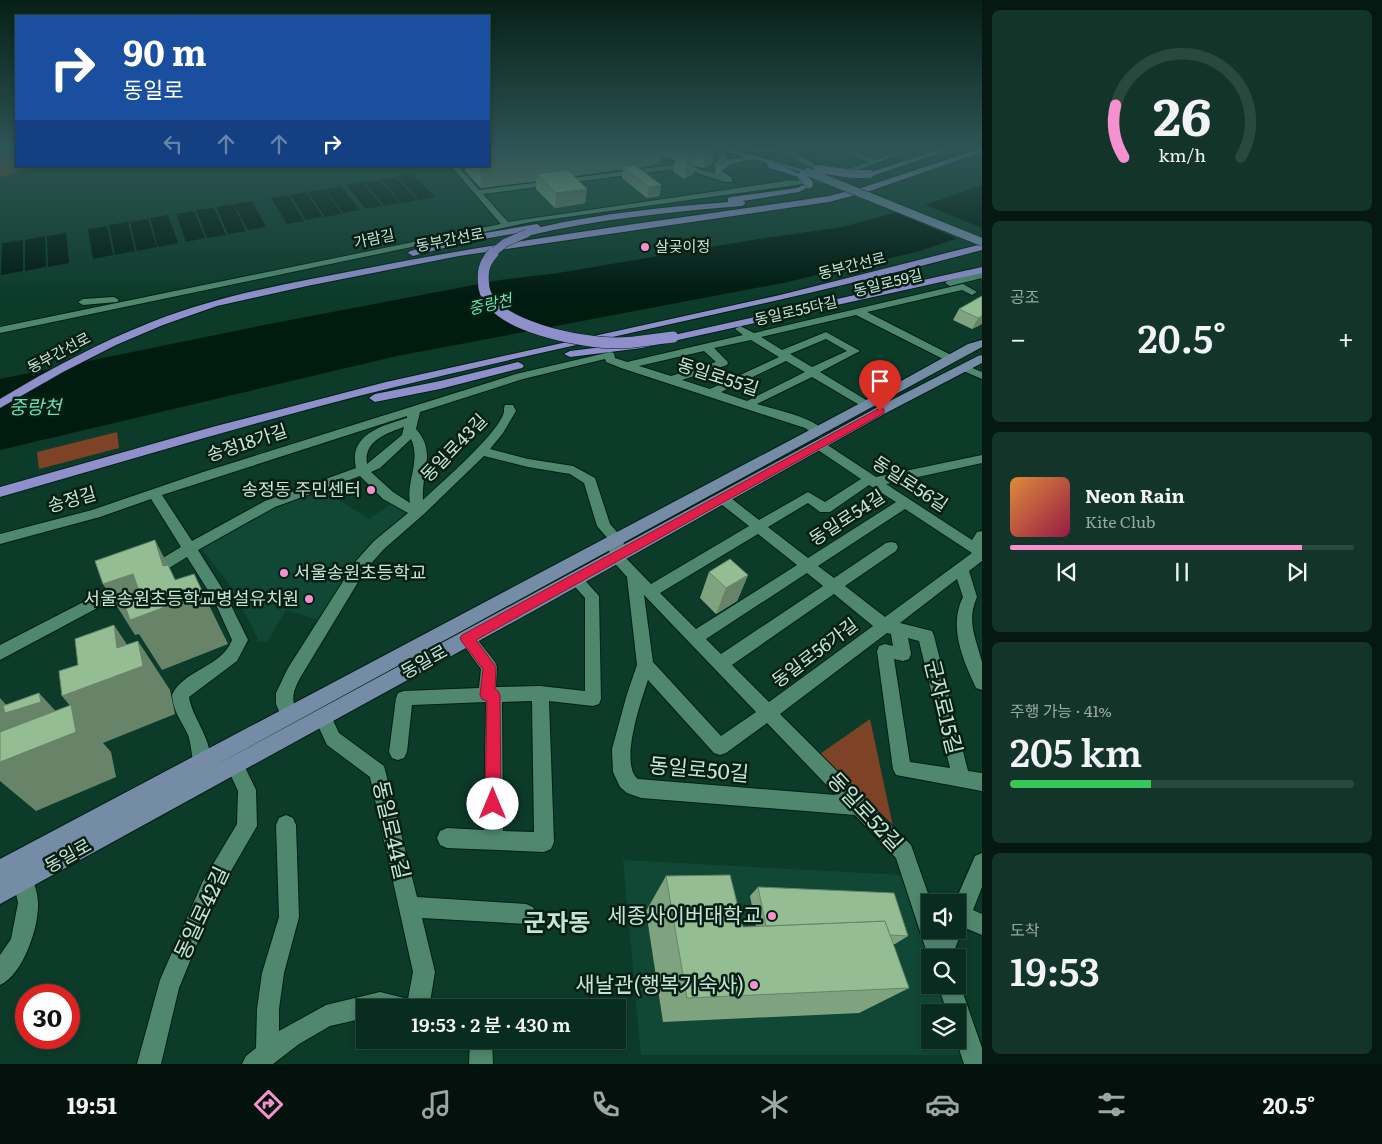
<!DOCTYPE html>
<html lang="ko">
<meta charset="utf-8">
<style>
:root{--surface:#092c20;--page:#123429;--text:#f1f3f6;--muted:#99a7a5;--line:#29483e;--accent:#f790ce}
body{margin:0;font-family:Literata,"Noto Sans KR",serif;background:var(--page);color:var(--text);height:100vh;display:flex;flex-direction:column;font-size:19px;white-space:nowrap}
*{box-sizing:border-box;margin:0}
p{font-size:16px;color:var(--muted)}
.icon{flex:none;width:28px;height:28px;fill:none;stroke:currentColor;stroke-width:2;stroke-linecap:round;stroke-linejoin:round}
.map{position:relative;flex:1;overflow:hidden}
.drawer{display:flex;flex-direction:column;gap:10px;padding:10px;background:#051812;width:400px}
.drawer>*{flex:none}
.guide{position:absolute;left:15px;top:15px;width:475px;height:152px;border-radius:0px;box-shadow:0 2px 8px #0003,0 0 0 1px var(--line);background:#1a4fa0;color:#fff;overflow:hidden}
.buttons{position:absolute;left:921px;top:894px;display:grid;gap:10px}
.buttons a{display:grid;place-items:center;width:45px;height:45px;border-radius:0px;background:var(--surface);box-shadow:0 2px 8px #0003,0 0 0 1px var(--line);font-size:25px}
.speed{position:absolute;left:15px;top:984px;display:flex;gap:10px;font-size:25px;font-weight:700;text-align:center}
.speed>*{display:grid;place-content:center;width:65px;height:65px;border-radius:50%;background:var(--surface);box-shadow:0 2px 8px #0003,0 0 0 1px var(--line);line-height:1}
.speed .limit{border:8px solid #d22;background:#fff;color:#111}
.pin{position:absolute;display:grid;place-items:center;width:42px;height:42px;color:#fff;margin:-51px -21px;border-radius:50% 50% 50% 0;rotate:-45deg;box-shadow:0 0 5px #0007}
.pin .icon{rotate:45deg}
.me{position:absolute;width:55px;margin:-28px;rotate:0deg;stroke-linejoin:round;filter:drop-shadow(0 0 4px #0008)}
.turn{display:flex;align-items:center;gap:18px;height:105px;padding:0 25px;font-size:22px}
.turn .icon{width:65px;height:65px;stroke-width:2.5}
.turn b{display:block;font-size:35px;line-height:42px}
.lanes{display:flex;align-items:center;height:48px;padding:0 25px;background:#0003;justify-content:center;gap:25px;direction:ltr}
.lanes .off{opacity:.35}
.big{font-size:38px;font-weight:600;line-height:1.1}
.drawer .card{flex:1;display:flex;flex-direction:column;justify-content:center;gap:8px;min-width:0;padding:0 18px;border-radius:8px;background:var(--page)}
.drawer .dial{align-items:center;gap:0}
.dial svg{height:130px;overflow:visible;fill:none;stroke:var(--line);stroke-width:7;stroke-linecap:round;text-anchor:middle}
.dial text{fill:var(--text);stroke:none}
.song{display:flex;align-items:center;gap:15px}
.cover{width:60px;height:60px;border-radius:8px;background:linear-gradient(135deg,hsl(30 70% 55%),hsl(340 70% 35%))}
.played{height:5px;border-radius:2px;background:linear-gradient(90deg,var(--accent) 85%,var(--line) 85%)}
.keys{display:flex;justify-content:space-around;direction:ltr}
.heat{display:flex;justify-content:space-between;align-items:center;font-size:28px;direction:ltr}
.charge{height:8px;border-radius:4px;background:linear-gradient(90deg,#34c759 41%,var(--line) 0)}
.trip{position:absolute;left:356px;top:999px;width:270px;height:50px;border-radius:0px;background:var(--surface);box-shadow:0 2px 8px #0003,0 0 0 1px var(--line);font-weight:600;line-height:50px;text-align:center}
.tab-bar{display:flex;height:80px;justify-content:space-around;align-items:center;background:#04120d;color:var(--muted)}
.tab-bar .icon{width:35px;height:35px}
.tab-bar .current{color:var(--accent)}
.tab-bar b{font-size:22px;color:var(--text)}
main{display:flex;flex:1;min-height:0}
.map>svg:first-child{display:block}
.built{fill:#114835}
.green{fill:#7e4227}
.water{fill:#001b10}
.pier{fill:#0c3b2a}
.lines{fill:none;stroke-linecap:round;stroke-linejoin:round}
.minor-tunnel{stroke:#285444;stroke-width:8;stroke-dasharray:8 4;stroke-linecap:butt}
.minor-casing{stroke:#012014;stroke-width:2}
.major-casing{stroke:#012014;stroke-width:2}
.highway-casing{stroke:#012014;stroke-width:2}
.minor{fill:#4f886f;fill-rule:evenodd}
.major{fill:#758ca7;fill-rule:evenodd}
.highway{fill:#8f8fcc;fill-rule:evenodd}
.major-bridge-casing{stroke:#012014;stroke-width:9;stroke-linecap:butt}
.highway-bridge-far1-casing{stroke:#012014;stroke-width:9;stroke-linecap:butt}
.highway-bridge-casing{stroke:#012014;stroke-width:12;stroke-linecap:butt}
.major-bridge{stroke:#758ca7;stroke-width:8}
.highway-bridge-far1{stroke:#8f8fcc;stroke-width:8}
.highway-bridge{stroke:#8f8fcc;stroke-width:11}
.wall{fill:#80a37f}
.shaded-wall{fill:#688468}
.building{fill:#95bd94;stroke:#688468}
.route{fill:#e11d48;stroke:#92132f}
.poi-dot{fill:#f790ce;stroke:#061f15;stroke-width:2}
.labels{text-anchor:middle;stroke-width:5;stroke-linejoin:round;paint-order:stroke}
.far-street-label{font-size:15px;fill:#c6e3d4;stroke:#061f15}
.far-poi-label{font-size:15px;fill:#c6e3d4;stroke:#061f15;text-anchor:start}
.far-water-label{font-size:16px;font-style:italic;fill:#66e1af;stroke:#061f15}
.street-label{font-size:18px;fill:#c6e3d4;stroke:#061f15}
.poi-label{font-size:18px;fill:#c6e3d4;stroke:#061f15;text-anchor:end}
.water-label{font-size:19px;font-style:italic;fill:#66e1af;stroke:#061f15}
.near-street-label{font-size:21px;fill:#c6e3d4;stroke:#061f15}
.near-poi-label{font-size:21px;fill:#c6e3d4;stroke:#061f15;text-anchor:end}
.near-quarter-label{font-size:24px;font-weight:bold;fill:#c6e3d4;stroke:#061f15}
</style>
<main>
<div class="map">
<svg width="982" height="1064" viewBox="0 0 982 1064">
<rect width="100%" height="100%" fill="#0c3b2a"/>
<g class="built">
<polygon points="702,148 716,152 724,158 718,172 739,188 504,222 454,166 489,166"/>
<polygon points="317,486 369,519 392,503 407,509 405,515 367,550 318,620 286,610 267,642 256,641 258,638 229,584 201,548 234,524"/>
<polygon points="623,860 902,875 930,958 930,985 942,985 952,1012 930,1012 930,1040 958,1040 968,1055 641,1055"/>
</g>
<g class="green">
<polygon points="16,153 16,166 34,166 3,177 0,176 0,159"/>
<polygon points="117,432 119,448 39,469 37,452"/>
<polygon points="870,719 895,836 817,756"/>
</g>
<g class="water">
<polygon points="412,174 435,197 419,200 397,176"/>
<polygon points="396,177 417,200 401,203 381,179"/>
<polygon points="379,180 400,203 384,206 364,182"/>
<polygon points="362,182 382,206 366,209 346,185"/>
<polygon points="982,185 982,230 920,251 783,283 397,356 0,450 0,379 264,325 500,280 558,273 759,239 842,227 931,203"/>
<polygon points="341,186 360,210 343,213 325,189"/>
<polygon points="324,189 342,214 325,217 308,192"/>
<polygon points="306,192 323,217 306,220 290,195"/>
<polygon points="288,195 304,221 287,224 271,198"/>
<polygon points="252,201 266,227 248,230 234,204"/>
<polygon points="233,204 246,231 228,234 216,207"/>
<polygon points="214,208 226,235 207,238 196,210"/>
<polygon points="194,211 205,238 186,242 176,214"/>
<polygon points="168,215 178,243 158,247 150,218"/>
<polygon points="148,219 157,247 137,251 130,222"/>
<polygon points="128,222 135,251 115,255 109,225"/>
<polygon points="107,226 113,255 93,259 88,229"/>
<polygon points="66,233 69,263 48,267 47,236"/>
<polygon points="45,236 46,267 25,271 25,240"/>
<polygon points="23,240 23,271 1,275 2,243"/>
</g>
<polygon class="pier" points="921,203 982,228 982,233 960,240 892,211"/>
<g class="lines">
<polyline class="minor-tunnel" points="803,182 848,172"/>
<g class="minor-casing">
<g id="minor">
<polygon points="715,148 721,148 727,158 722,164 722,171 732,178 732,182 725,182 682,168 483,194 508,222 786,181 803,180 807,182 803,184 531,222 0,333 0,327 501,224 451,166 458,166 479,190 673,165 676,162 716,174 714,164 720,158"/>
<path d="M 789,148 L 796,148 L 794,153 L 810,161 L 816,166 L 815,168 C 808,168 791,157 787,151 Z"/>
<polygon points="835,148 844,148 875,160 907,148 916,148 848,174 845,174 845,170 869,162"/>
<polygon points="982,272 982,278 950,286 945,283 947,281"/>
<path d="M 963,284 L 977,292 L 972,295 L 962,290 L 867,312 L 953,356 L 954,358 L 953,360 L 945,360 L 856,315 L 761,337 L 782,350 L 826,332 L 860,351 L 820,372 L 871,403 L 873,405 L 871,407 L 863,407 L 812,377 L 757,404 C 775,410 813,417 824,431 L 822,434 L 814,434 L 805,428 L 621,368 L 606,362 L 605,359 L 523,379 L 420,412 L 416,429 C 437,452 421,473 423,500 C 441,483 499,433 504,412 C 504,409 504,407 505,405 L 513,405 L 516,411 L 503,433 L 490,449 L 528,459 L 573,466 L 595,478 L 610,524 L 624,540 L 623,555 L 651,584 L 749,526 L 717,501 L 715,498 L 717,495 L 727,495 L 759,520 L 808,492 L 825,502 L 861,479 L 815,448 L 813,445 L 815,442 L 823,442 L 876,477 L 982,455 L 982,463 L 886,484 L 972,540 L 977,532 L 982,531 L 982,561 L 969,571 L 977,597 C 966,621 976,638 982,662 C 982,671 982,681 982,690 L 976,688 C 963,660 948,626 963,597 L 957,579 L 900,623 L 932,631 L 934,636 L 968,771 L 982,773 L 982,791 L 896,775 L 893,769 L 877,651 L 879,646 L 885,644 L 893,646 L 891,634 L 887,633 L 780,714 L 911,845 L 931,902 L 930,930 L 940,930 L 941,932 L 942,930 L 958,930 L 958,902 L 955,902 L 975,856 L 982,853 L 982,887 L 973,910 L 982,914 L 982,935 L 965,928 L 963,929 L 951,958 L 930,958 L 930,962 L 896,858 L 855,815 L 641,798 L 627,793 L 620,787 L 613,772 L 612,749 L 627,694 L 637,665 L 627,577 L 609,557 L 610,541 L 597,526 L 584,483 L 570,474 L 528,467 L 484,456 L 424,514 L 384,549 L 366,569 L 300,678 C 292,693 291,700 298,716 L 295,721 L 289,724 L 283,721 L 276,704 L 276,693 L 288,668 L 356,561 L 374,541 L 408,513 L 383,499 L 360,476 L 275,507 L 198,550 L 225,593 L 248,640 L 237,661 L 189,697 C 192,719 218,746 208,769 L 202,772 L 196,769 C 191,758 192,746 188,735 C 181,719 174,714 172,695 C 183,670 222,667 232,640 L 214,600 L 187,557 L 156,576 L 151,578 L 146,576 L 144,572 L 146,568 L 181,547 L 151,499 L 100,517 L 0,544 L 0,534 L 92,510 L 203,472 L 516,374 L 610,352 L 614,353 L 615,358 L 627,362 L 743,335 L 735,329 L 740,326 L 754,333 ZM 826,339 L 847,351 L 812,367 L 790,354 ZM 751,340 L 779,357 L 710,389 L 682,380 L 727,365 L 728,363 L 727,361 L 714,348 ZM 704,351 L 716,362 L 671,376 L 639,366 ZM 786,361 L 805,372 L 747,401 L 721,392 ZM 407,416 L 407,418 C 382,426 348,434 356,468 L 265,501 L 192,541 L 162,495 ZM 404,427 L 402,435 L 367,464 C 363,441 387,433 404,427 ZM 411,439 C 421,460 406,482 410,503 L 393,492 L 371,472 L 380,468 ZM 869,485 L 896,502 L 808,558 L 768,527 L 808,503 L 820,512 L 830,512 ZM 905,509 L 972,553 L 885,617 L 845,586 L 896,551 L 898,547 L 896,543 L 891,542 L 886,543 L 834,578 L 818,566 ZM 758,534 L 797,565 L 696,629 L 660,593 ZM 807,573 L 823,586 L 721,654 L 706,639 ZM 834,594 L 873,626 L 769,702 L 732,665 ZM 644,595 L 756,712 L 721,736 L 653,662 ZM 908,638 L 919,641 L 950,768 L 910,762 L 894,659 L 903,661 L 909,659 L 911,654 ZM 648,680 L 714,753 L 720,755 L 726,753 L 767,723 L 836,795 L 638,779 C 619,764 641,701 648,680 Z"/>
<polygon points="114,297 119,300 117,302 83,305 78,302 83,299"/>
<polygon points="965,365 982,372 982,379 961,370 960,368"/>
<path d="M 575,573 L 580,575 L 599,596 L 601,699 L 599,704 L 593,706 L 549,701 L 554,842 L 551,849 L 544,852 L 447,848 L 440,845 L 437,838 L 440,831 L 447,828 L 484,830 L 486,702 L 412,705 L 407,752 L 404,758 L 398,760 L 392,758 L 389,752 L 396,698 L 398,693 L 404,691 L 479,688 L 481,669 L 459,639 L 461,634 L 467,632 L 473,634 L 495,662 L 497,667 L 496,687 L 540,686 L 585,691 L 585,598 L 568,579 L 570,575 ZM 532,701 L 534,832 L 503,831 L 502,702 Z"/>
<polygon points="126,580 131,582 133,586 131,590 0,660 0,645"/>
<polygon points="323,709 329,712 339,733 384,766 417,897 526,904 533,907 536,914 533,921 526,924 422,918 435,972 429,1008 365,1008 365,1018 330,1026 299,1044 273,1064 242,1064 246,1056 256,1048 257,1009 262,973 279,917 276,825 279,818 286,815 293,818 296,825 299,917 284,973 279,1009 279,1031 326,1005 380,992 408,999 413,972 370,777 327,745 314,717 317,712"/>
<polygon points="235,756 241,759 256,790 257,826 217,895 179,988 161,1064 137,1064 160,980 203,881 237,824 238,791 226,765 229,759"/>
<path d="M 23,870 L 30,873 C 34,882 38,894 38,903 C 39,927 23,975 0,985 L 0,955 L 11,939 L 18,903 L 13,880 L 16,873 Z"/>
<polygon points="958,979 982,1048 982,1064 964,1064 956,1040 958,1012 947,1012 938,985 958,985"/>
<polygon points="470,1040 492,1040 493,1064 469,1064"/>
</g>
</g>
<g class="major-casing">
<g id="major">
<polygon points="715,148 727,148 812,172 808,174 753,159 731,164 718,174 714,172 726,160 745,157"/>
<polygon points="745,148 788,148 771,152 748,151 745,151"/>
<polygon points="982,340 982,347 207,770 876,408 978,356 982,355 982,363 884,414 546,604 0,904 0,859 885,390 968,344"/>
</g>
</g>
<g class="highway-casing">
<g id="highway">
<polygon points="944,148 955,148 872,176 865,174"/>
<path d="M 982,148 L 982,152 L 867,192 L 829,202 L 459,256 L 307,286 L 217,306 L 163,325 L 116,345 L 63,372 L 0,408 L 0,399 C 50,369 100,342 154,321 C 222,294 296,282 368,268 C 520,238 675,219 829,196 L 861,188 Z"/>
<polygon points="767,160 773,160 775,164 806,176 802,178 769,168 766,162"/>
<path d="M 809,182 L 813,184 L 799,192 L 743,201 L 746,203 L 742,206 C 670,212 598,219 527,236 L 524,235 L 523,232 L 467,242 L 413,256 L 408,253 L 410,251 L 467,236 L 537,224 L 541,227 C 602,213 666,207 728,202 L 728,198 L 731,197 L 797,188 Z"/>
<path d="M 982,244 L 982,250 C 785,303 585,340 387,389 C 257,421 129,460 0,497 L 0,487 L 216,426 L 386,382 L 780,295 Z"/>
<polygon points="982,267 982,273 642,348 570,357 564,354 570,351 642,342"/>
<polygon points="518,362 522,364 524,366 522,368 440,389 375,402 369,398 375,394 440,381"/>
</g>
</g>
<use href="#minor" class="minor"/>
<use href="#major" class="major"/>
<use href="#highway" class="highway"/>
<g class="major-bridge-casing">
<polyline id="major-bridge" points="808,172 982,242"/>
</g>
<g class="highway-bridge-far1-casing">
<g id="highway-bridge-far1">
<polyline points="818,169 852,174 869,174"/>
<polyline points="802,176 809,184"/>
<polyline points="491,254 505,243 527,233"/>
</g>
</g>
<g class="highway-bridge-casing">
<path id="highway-bridge" d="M 493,253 C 483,264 482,273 484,288 C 492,327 583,343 616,343 C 635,343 654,339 673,337"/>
</g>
<use href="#major-bridge" class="major-bridge"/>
<use href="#highway-bridge-far1" class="highway-bridge-far1"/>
<use href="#highway-bridge" class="highway-bridge"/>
</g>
<g class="wall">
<polygon points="489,148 714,148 711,164 703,168 695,166 693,174 684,179 673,171 675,160 660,156 659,163 655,165 638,167 661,185 659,196 647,198 622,178 623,169 574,176 587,189 585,203 555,208 536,189 536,181 481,188 465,171 465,166 489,166"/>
<polygon points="982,296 982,324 972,329 953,320 959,309"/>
<polygon points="709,572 748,575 737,601 716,614 700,598"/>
<polygon points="666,876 743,927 756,927 750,896 758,887 908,936 895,944 893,944 909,988 859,1013 663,1022 646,911"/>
</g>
<g class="shaded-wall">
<polygon points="530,148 661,148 659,163 655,165 626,169 623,167 623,169 542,180 537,174 536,181 481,188 480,166 489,166 489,153"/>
<polygon points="690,148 698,148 693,174 684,179"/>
<polygon points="711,148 714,148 711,164 703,168 706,150"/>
<polygon points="661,185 659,196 647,198 649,187"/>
<polygon points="587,189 585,203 555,208 556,193"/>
<polygon points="982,316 982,324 972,329 978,318"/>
<polygon points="155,540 186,600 203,593 228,644 162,670 139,634 135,635 103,584 133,574 163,566"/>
<polygon points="748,575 737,601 716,614 726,588"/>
<polygon points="114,625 142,667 138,641 170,690 175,714 103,743 111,752 116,777 36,811 0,781 0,698 12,711 39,693 75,732 71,707 62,696"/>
</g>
<g class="building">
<polygon points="489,148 530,148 489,153"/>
<polygon points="698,148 711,148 706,150"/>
<polygon points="635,165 661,185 649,187 623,167"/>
<polygon points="568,170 587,189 556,193 537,174"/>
<polygon points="982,296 982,316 978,318 959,309"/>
<polygon points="155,540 163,566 168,565 175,580 194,574 203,593 130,620 123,600 140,594 133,574 103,584 95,561"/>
<polygon points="730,559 748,575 726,588 709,572"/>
<polygon points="114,625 117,648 138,641 143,666 62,696 59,671 78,665 75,639"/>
<polygon points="39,693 41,702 5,713 3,706"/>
<polygon points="71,705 76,732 0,762 0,732"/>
<polygon points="730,875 743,927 885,921 909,988 687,998 666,876"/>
<polygon points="758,887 894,893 908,936 890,935 885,921 766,926"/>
</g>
<linearGradient id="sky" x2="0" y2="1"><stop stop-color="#072017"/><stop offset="0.5" stop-color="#2e5555"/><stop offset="1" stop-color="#2e5555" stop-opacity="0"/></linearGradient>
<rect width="982" height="297" fill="url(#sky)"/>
<polygon class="route" points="880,408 884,409 884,413 476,640 496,667 495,689 498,691 500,695 501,804 499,809 493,811 488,809 485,804 487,701 482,699 480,695 483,669 462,642 460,638 462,635"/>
<g class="poi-dot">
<circle cx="645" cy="247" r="5"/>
<circle cx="371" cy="490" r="5"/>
<circle cx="284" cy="573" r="5"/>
<circle cx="309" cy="599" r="5"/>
<circle cx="772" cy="916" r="5"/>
<circle cx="754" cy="985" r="5"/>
</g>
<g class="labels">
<g class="far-street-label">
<text transform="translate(374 239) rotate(-12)" y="5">가람길</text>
<text transform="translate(450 240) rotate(-11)" y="5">동부간선로</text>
<text transform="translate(852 266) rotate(-14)" y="5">동부간선로</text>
<text transform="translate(888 283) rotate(-14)" y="5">동일로59길</text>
<text transform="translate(796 311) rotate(-13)" y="5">동일로55다길</text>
<text transform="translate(59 353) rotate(-28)" y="5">동부간선로</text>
</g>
<g class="far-poi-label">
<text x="655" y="252">살곶이정</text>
</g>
<g class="far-water-label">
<text transform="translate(490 304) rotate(-13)" y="6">중랑천</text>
</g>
<g class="street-label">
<text transform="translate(718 377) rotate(18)" y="6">동일로55길</text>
<text transform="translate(247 443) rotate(-18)" y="6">송정18가길</text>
<text transform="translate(454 448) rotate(-46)" y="6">동일로43길</text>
<text transform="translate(910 484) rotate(33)" y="6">동일로56길</text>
<text transform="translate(72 500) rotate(-16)" y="6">송정길</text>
<text transform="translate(847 518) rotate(-33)" y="6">동일로54길</text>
<text transform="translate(815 653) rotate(-37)" y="6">동일로56가길</text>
<text transform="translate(424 662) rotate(-29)" y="6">동일로</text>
<text transform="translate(68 856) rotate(-29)" y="6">동일로</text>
</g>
<g class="poi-label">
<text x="361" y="496">송정동 주민센터</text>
<text x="294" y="579" text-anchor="start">서울송원초등학교</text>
<text x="299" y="605">서울송원초등학교병설유치원</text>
</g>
<g class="water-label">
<text x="35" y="414">중랑천</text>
</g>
<g class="near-street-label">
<text transform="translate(943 707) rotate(76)" y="7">군자로15길</text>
<text transform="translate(699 770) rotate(5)" y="7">동일로50길</text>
<text transform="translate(865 812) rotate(47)" y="7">동일로52길</text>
<text transform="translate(391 830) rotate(77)" y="7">동일로44길</text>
<text transform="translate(202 913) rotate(-65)" y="7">동일로42길</text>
</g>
<g class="near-poi-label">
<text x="762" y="923">세종사이버대학교</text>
<text x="744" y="992">새날관(행복기숙사)</text>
</g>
<g class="near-quarter-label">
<text x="557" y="931">군자동</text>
</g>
</g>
</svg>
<div class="buttons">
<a><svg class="icon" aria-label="sound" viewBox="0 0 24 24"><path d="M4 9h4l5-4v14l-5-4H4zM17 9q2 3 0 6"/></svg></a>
<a><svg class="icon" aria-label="search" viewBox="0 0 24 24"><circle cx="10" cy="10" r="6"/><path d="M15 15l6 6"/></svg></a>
<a><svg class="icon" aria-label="layers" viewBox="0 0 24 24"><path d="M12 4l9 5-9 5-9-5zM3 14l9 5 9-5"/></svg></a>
</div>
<div class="speed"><div class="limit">30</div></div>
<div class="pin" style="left:880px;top:411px;background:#d93025"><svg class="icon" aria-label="arrive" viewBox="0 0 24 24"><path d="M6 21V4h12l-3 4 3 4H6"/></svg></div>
<svg class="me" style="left:493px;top:804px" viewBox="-20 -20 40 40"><circle r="19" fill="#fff"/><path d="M0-13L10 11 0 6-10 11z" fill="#e11d48"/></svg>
<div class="trip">19:53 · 2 분 · 430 m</div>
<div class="guide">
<div class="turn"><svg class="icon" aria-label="right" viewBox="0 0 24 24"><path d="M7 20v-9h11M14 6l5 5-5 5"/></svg><div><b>90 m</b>동일로</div></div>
<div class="lanes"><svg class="icon off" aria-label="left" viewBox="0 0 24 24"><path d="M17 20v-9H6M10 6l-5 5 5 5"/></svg><svg class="icon off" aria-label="ahead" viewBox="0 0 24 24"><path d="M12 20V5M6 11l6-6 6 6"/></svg><svg class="icon off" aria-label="ahead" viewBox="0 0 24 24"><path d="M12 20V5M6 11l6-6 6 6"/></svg><svg class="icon" aria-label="right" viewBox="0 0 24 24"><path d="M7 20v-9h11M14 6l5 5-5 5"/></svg></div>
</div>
</div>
<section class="drawer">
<div class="card dial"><svg viewBox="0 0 100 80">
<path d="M14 69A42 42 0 1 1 86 69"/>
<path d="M14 69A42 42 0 0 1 9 37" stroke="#f790ce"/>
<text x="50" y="56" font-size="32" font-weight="700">26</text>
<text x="50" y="72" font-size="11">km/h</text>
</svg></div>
<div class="card"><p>공조</p>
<div class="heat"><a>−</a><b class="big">20.5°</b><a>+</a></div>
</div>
<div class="card">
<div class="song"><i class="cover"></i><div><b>Neon Rain</b><p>Kite Club</p></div></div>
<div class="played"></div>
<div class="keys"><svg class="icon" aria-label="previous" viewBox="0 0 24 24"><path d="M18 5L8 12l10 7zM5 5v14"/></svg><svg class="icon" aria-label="pause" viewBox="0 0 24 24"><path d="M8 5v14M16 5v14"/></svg><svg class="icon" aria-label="next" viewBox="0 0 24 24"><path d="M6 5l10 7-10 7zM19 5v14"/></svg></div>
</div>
<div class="card"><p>주행 가능 · 41%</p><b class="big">205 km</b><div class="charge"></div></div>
<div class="card"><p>도착</p><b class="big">19:53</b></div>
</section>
</main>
<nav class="tab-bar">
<b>19:51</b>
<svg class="icon current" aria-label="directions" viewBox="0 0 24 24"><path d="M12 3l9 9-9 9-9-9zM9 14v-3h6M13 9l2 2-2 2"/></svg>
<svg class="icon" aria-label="music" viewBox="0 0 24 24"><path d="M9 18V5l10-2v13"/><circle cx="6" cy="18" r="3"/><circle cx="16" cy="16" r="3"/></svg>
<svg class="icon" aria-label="phone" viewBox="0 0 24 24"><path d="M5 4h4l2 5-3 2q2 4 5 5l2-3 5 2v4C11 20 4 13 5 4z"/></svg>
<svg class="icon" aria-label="climate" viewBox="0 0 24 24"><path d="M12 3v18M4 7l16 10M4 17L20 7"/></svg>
<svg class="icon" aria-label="car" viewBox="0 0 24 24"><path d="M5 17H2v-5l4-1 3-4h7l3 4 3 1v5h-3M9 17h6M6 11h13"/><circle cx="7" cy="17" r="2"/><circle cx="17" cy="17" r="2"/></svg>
<svg class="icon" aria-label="filters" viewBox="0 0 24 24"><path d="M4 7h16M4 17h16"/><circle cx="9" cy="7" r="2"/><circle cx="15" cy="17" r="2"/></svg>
<b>20.5°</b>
</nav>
